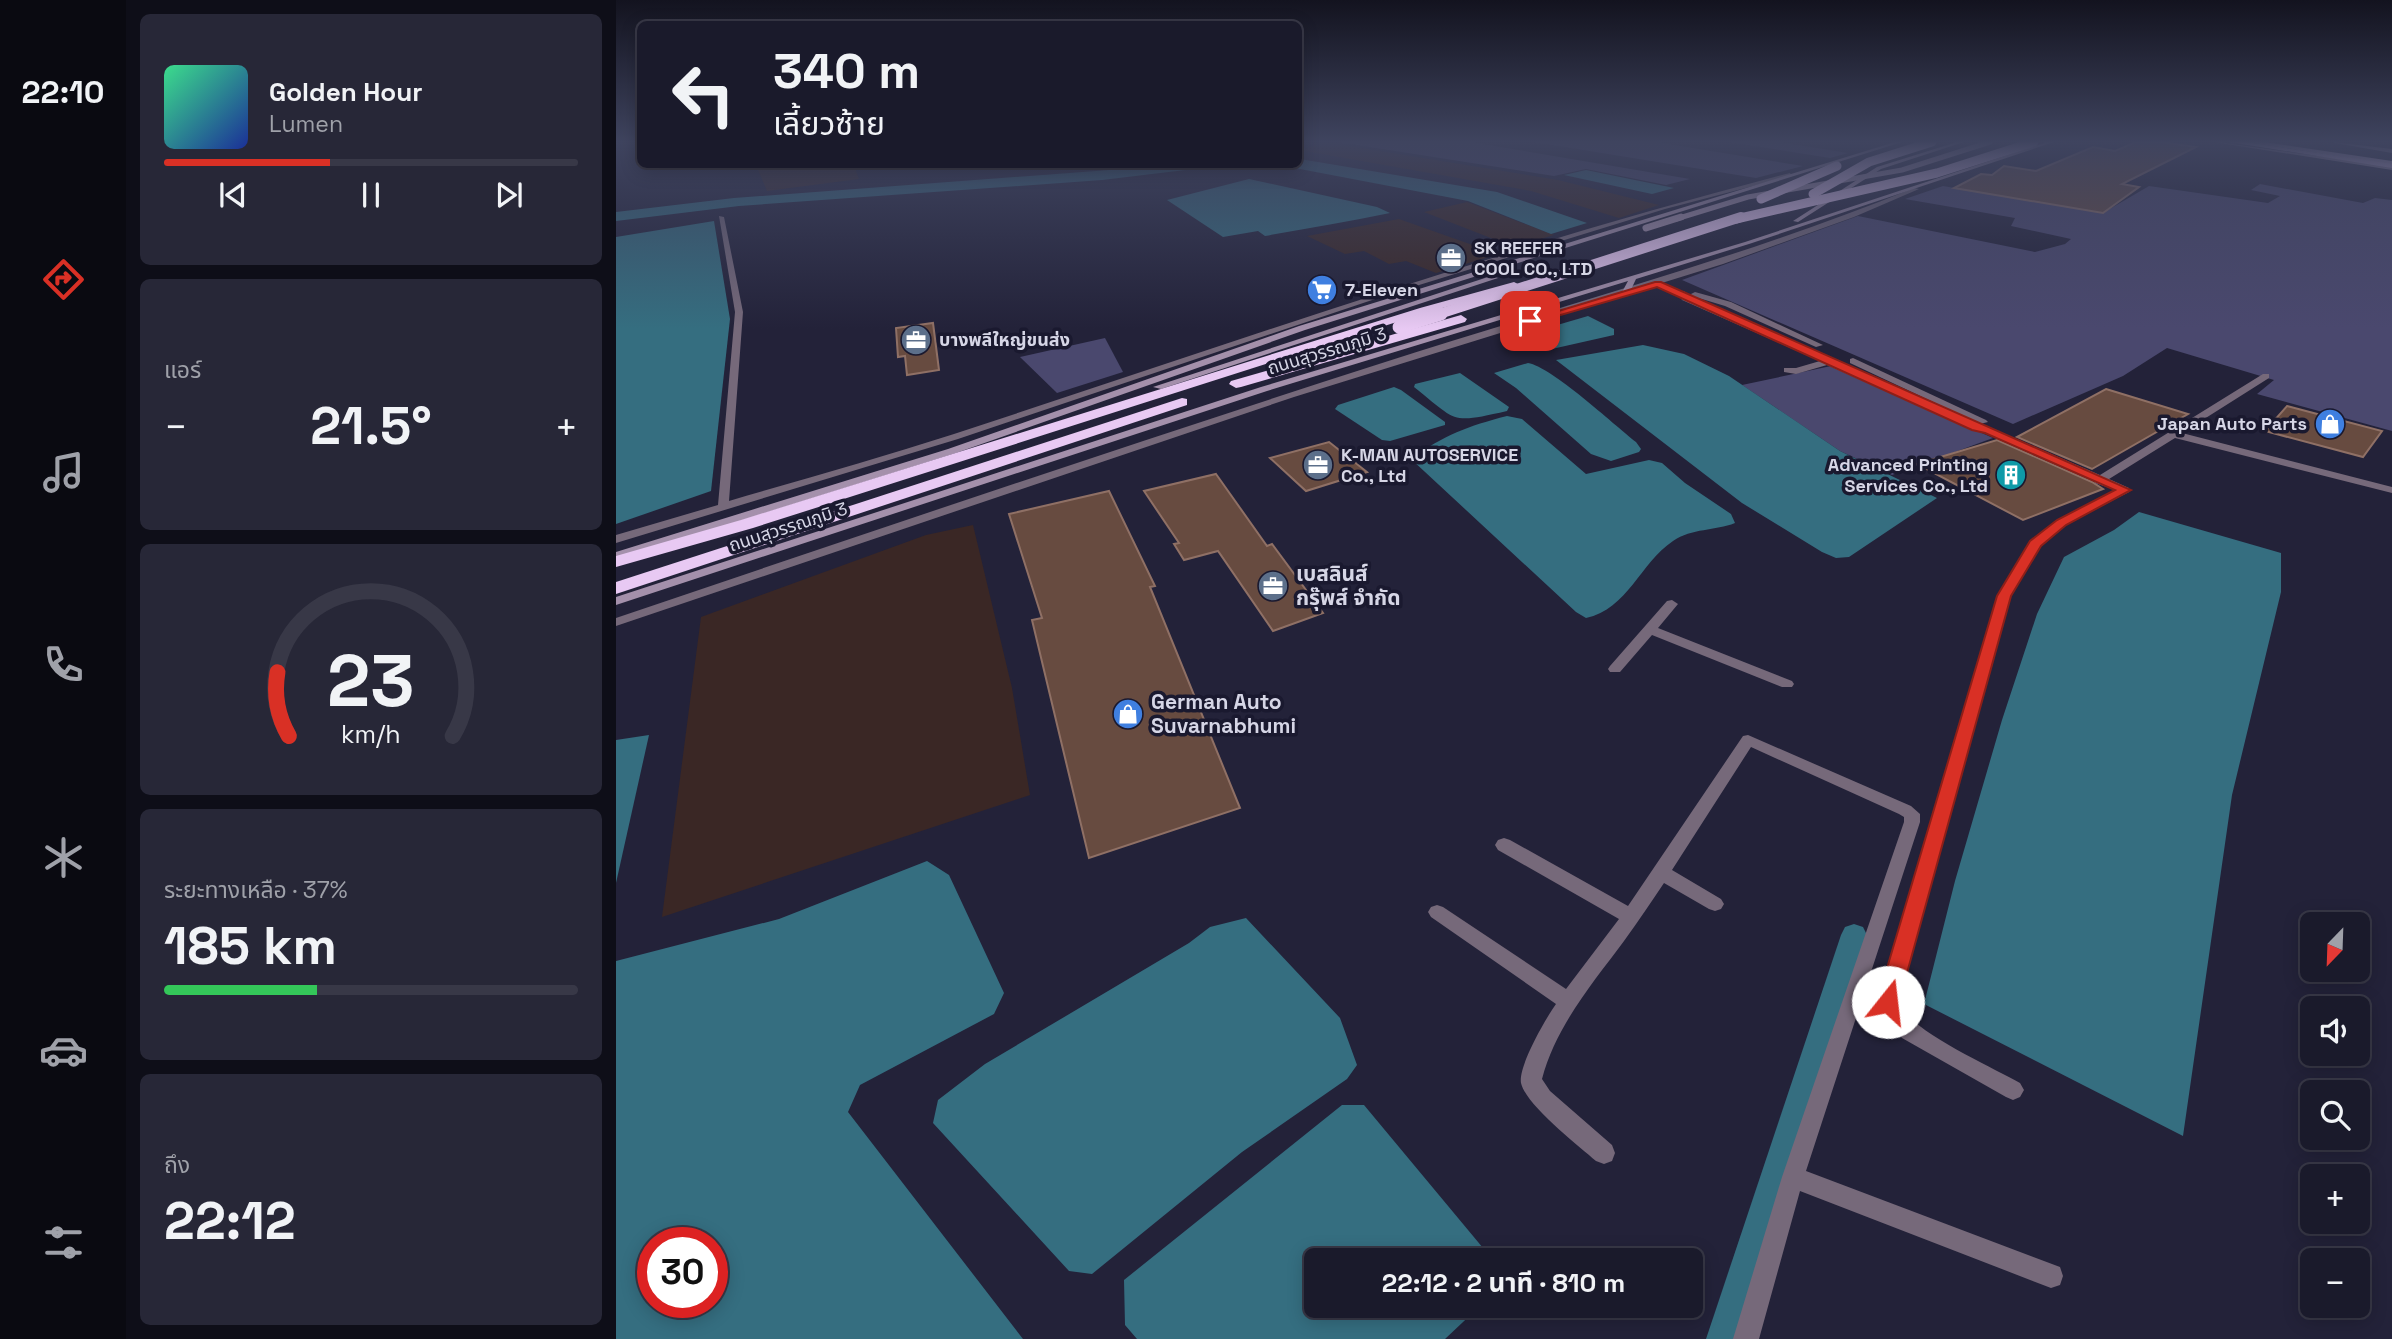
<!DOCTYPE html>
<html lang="th">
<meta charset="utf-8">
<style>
:root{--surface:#1a1a2b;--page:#272737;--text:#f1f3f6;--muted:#9fa1a9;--line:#383847;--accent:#d93025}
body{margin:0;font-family:"Space Grotesk","Noto Sans Thai",sans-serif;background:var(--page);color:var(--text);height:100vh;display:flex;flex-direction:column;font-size:26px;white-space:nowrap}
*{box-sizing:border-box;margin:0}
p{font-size:23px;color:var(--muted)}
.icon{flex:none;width:38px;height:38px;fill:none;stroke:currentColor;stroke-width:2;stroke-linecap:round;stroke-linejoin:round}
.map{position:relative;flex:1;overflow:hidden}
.drawer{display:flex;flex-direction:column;gap:14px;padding:14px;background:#0e0e18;width:490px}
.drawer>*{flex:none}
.guide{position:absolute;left:21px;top:21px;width:665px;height:147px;border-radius:10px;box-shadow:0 4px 18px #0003,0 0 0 2px var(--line);background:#1a1a2b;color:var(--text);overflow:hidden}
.needle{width:46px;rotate:203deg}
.controls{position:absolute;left:1684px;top:912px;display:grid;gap:14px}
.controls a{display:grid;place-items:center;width:70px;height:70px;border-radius:10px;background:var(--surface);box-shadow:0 4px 18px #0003,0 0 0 2px var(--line);font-size:35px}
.speed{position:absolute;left:21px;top:1227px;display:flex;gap:14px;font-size:35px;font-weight:700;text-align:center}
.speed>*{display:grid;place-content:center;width:91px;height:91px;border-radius:50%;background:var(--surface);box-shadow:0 4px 18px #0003,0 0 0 2px var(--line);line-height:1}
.speed .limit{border:10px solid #d22;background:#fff;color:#111}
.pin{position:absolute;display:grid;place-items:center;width:60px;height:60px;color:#fff;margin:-30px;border-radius:14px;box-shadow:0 4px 10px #0006}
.me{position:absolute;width:77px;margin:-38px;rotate:16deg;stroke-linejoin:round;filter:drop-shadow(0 0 5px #0008)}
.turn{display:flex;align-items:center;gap:24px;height:147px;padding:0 21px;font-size:32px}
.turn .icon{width:91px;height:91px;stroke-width:2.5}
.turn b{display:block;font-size:49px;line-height:60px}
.big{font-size:52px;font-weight:700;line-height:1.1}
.drawer .card{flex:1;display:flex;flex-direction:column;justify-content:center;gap:10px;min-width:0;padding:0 24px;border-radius:10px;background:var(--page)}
.drawer .dial{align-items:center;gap:0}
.dial svg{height:182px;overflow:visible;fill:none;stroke:var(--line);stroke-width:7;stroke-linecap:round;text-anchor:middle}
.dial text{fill:var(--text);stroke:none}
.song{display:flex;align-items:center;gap:21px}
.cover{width:84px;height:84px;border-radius:10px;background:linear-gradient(135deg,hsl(150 70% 55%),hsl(230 70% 35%))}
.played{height:7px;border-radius:4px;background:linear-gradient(90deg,var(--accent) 40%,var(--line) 40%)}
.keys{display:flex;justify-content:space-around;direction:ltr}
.heat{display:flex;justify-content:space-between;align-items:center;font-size:38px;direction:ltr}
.charge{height:10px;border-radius:5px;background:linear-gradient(90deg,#34c759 37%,var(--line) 0)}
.trip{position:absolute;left:688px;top:1248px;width:399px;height:70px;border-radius:10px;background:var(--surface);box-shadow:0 4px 18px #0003,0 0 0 2px var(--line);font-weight:700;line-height:70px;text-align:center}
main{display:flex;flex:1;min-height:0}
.menu{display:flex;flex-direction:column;width:126px;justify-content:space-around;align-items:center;background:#0a0a11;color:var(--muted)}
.menu .icon{width:49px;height:49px}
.menu .active{color:var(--accent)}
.menu b{font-size:32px;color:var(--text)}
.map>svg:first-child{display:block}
.industrial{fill:#3a2725}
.green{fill:#4a486e}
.water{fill:#356e80;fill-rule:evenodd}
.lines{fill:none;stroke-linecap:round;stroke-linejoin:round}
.canal{fill:#356e80;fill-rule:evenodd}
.building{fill:#674b40;stroke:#8f7065;stroke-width:2}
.minor{fill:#76697a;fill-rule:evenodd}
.secondary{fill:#a490ab;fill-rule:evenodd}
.trunk{fill:#d8bce2;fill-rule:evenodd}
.motorway{fill:#e8c9f3;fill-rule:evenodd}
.secondary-bridge-far1{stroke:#a490ab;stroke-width:5}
.secondary-bridge{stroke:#a490ab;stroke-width:7}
.motorway-bridge-far2{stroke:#e8c9f3;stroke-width:9}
.motorway-bridge-far1{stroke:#e8c9f3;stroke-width:10}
.motorway-bridge{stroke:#e8c9f3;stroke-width:13}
.route{fill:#d93025;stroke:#8d1f18;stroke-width:2}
.labels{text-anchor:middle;stroke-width:7;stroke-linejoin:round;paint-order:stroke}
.far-poi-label{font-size:18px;font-weight:bold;fill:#d6d6e6;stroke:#1a192f;text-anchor:start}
.far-street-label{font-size:18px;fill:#d6d6e6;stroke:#1a192f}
.poi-label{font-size:21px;font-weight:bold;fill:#d6d6e6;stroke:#1a192f;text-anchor:start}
</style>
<main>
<nav class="menu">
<b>22:10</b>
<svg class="icon active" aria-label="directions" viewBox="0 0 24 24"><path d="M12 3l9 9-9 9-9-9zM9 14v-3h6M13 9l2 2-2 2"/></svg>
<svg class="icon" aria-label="music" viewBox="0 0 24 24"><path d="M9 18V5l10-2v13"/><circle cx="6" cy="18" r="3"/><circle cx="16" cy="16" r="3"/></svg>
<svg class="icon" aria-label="phone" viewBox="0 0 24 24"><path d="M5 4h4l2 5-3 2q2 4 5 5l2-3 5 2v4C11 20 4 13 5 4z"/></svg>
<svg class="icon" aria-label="climate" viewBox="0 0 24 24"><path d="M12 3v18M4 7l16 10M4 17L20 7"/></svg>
<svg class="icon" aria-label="car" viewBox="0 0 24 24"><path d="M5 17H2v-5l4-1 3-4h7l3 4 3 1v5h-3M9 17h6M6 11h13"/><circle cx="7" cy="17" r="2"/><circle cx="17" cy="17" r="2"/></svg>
<svg class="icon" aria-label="filters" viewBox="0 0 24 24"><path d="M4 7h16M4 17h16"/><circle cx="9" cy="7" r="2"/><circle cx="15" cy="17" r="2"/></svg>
</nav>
<section class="drawer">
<div class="card">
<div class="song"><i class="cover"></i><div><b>Golden Hour</b><p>Lumen</p></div></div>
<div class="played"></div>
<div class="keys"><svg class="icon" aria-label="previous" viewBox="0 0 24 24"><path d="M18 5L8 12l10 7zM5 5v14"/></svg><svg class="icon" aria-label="pause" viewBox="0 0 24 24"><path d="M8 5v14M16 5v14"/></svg><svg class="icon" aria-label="next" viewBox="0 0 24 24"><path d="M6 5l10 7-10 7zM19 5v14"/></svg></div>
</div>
<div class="card"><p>แอร์</p>
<div class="heat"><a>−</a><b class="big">21.5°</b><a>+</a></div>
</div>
<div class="card dial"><svg viewBox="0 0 100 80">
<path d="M14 69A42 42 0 1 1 86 69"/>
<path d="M14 69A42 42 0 0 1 9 41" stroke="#d93025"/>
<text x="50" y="56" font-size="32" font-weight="700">23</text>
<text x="50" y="72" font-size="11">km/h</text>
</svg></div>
<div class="card"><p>ระยะทางเหลือ · 37%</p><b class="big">185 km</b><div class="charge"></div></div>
<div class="card"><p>ถึง</p><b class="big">22:12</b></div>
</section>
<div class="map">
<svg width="1776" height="1339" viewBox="0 0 1776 1339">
<rect width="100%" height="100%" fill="#232239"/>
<g class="industrial">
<polygon points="709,142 942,180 1043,205 1003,218 915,191 683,150"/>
<polygon points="140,165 243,165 238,166 243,179 151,191"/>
<polygon points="851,202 938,235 898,247 808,212"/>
<polygon points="783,219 882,254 820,273 790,261 773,264 748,251 729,254 691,236"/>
<polygon points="357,525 396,688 414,795 46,917 85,617 310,535"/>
</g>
<g class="green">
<polygon points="722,142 855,142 1074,179 1050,185 970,169 938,176"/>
<polygon points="918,142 1040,142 1187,166 1140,178"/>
<polygon points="1113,142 1163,142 1232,153 1214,158"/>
<polygon points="1644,184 1747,203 1759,198 1776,200 1776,431 1641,394 1658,380 1551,348 1507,376 1397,424 1066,280 1242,216 1419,252 1449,244 1455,239 1395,226 1399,218 1289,199 1327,186 1487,213 1533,186 1652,203 1664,196 1635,190"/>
<polygon points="489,338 507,372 441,393 404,357"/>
<polygon points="1215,366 1377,438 1276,475 1224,451 1126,385"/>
</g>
<g class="water">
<polygon points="684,159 881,192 971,223 935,234 852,201 663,165 682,164"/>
<polygon points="560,165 611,165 486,180 123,206 0,221 0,212 118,198"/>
<polygon points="970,170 1058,188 1036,194 948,175"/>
<path d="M 633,179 L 761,207 L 774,213 C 732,222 691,228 649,236 L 642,231 L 607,237 L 551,200 Z"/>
<polygon points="98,221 114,319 95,491 0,524 0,237"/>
<polygon points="972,316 998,329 998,335 927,351 900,337"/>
<polygon points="1027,345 1068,354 1113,376 1224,451 1321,498 1233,557 1220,558 1206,552 1126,503 940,360"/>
<path d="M 912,363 C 936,367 997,424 1020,442 L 1025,449 L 1023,452 L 995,461 L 975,454 L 900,388 L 878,373 Z"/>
<path d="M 844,373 L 893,407 L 891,411 C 834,424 842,422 798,387 L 799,384 Z"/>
<polygon points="778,387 785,390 829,422 829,425 774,441 766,440 719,409 722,405"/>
<path d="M 891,416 L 906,419 L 970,474 L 1033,460 L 1046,463 L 1069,483 L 1115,514 L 1119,523 C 1099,531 1076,528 1057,541 C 1024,563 1012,609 970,618 L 960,612 L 795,459 C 828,435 852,426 891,416 Z"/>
<polygon points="1523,512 1665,553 1665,592 1616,795 1567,1136 1308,1004 1339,881 1386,720 1421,614 1448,557 1498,530"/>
<polygon points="33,735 0,883 0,740"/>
<path d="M 311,861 L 333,875 L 388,993 L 378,1014 L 244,1085 L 232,1112 L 407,1339 L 0,1339 L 0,961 L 163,919 ZM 37,1242 L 96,1242 L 96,1302 L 37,1302 Z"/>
<polygon points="630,918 724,1018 741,1065 731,1079 626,1152 476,1274 453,1271 317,1123 322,1100 369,1064 573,943 594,927"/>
<polygon points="726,1105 748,1105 877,1260 700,1260 700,1306 864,1306 829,1339 521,1339 509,1325 508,1280"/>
</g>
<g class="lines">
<polygon class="canal" points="1238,924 1247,927 1251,935 1126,1339 1090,1339 1225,935 1229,927"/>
</g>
<g class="building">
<polygon points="1520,142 1544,142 1580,147 1506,184 1523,187 1487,213 1338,188 1365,174 1376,175 1388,166 1420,171 1477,147 1499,151"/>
<polygon points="317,323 323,370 291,375 289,356 282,357 280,328"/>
<polygon points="1490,389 1572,414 1476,469 1401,437"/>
<polygon points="1671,406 1766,431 1747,457 1649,431"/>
<polygon points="1381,440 1476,482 1487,489 1407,520 1301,464"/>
<polygon points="713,442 751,472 690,491 654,458"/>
<polygon points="600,474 651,546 656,544 707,613 657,631 602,551 568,560 558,544 563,543 528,491"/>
<polygon points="493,491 539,586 534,587 624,808 473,858 416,620 426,618 393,514"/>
</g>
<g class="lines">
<g class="minor">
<path d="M 1174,173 L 1176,176 L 1049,209 L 774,294 L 342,439 L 0,543 L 0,535 L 102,505 L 119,312 L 103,216 L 108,217 L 127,312 L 113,501 C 188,479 263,458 338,434 C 615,343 891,246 1174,173 Z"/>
<path d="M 1298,188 L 1303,189 L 1238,217 L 1107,264 L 678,397 L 0,626 L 0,618 C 254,532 508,446 763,364 C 943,306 1123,259 1298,188 Z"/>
<path d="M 1062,291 L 1068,291 L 1072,296 L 1213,359 L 1218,359 L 1219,362 L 1363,426 L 1377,429 L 1484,475 L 1647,374 L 1653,374 L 1653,378 L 1566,433 L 1776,487 L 1776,493 L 1559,438 L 1493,479 L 1513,488 L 1513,492 L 1449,525 L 1424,545 L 1394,596 L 1282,1002 C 1292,1030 1376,1067 1404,1083 L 1408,1090 L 1404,1097 L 1397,1100 L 1390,1097 L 1286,1038 L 1270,1022 L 1262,1002 L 1382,596 L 1415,540 L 1441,521 L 1500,490 L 1479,483 L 1478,480 L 1370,433 L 1357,430 L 1211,365 L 1180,374 L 1168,372 L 1168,368 L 1180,368 L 1204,361 L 1066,300 Z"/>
<polygon points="1079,292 1115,302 1207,345 1200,347 1109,306 1076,296 1075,294"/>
<polygon points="1237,358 1370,420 1372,422 1364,424 1234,363 1234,359"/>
<polygon points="1056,600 1062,604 1042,628 1176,681 1178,684 1176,687 1166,687 1036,635 1004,672 994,672 992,669 994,666 1051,601"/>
<path d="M 1132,735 L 1295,806 L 1304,814 L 1304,822 L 1190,1171 L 1444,1267 L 1447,1276 L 1444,1285 L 1435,1288 L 1184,1191 L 1143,1339 L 1117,1339 L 1166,1177 L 1288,822 L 1288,817 L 1283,814 L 1135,747 L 1056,870 L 1105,899 L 1108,904 L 1105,909 L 1099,911 L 1093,909 L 1048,883 C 1035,902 1022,922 1008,941 C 976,984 940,1026 926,1079 L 934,1091 L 996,1145 L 999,1153 L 996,1161 L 988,1164 L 980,1161 C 962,1145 910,1105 905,1083 C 902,1066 930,1018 940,1004 L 815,917 L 812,912 L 815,907 L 821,905 L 827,907 L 950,989 L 1003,919 L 882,850 L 879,845 L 882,840 L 888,838 L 894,840 L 1012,906 L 1127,736 Z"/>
</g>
<g class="secondary">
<polygon points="1279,142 1286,142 689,330 340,453 0,560 0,552 332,449 683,326"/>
<polygon points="1341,142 1348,142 1265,169 1182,222 1177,221 1261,167"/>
<polygon points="1431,142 1438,142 1133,244 1020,279 1012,296 1005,294 1012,281 651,391 0,605 0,597 645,387 1129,242"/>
<polygon points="1602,142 1776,166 1776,170 1604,143"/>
<polygon points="1717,142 1776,149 1776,153 1719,143"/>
<polygon points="875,276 882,278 545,389 537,387"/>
</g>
<polygon class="trunk" points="1632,142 1648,142 1776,161 1776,165"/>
<g class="motorway">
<polygon points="1613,142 1631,142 1776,164 1776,168"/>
<polygon points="898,282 904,285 902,287 812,312 137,528 0,567 0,556 125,520 804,308"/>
<polygon points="845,315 851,319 849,322 625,387 620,388 613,384 615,381"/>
<polygon points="566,398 571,399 571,405 0,594 0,582"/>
</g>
<polyline class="secondary-bridge-far1" points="1060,219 1132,197 1286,170 1374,142"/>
<polyline class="secondary-bridge" points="1030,228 1065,217"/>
<g class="motorway-bridge-far2">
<polyline points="1197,194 1253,162 1316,142"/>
<polyline points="1145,199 1221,166"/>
<polyline points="1120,219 1321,173 1418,142"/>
</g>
<polyline class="motorway-bridge-far1" points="820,315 1125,217"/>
<polyline class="motorway-bridge" points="783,327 825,314"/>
</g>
<linearGradient id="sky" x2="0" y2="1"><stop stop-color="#13131f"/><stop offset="0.43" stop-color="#3f445f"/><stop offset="1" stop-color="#3f445f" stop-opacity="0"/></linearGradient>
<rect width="1776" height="329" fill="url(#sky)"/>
<polygon class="route" points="1039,282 1045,282 1515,490 1450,525 1425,546 1395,596 1283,1002 1280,1009 1272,1012 1264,1009 1261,1002 1381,596 1414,541 1441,520 1499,490 1369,433 1356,430 1041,287 917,323 909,321"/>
<defs>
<g id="office-disc" transform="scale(1.575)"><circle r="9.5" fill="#5c6f8a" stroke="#1a192f"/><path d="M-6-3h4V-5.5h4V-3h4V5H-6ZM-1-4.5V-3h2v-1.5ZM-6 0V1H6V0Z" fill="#fff"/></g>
<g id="supermarket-disc" transform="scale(1.575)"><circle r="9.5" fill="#3f7fe0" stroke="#1a192f"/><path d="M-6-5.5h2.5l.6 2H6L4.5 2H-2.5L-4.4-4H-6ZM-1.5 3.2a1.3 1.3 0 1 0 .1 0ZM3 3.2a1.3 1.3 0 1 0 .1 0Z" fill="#fff"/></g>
<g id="shop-disc" transform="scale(1.575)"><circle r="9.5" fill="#3f7fe0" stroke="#1a192f"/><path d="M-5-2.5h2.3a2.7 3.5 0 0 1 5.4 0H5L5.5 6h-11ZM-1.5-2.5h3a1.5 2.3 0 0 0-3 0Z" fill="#fff"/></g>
<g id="building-disc" transform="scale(1.575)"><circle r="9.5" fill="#0f9aa8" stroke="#1a192f"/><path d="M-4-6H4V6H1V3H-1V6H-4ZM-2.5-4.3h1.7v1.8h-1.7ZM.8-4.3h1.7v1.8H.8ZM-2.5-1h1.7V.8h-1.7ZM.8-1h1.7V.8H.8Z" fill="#fff"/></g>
</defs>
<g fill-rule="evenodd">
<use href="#office-disc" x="835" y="258"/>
<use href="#supermarket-disc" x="706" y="290"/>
<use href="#office-disc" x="300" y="340"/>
<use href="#shop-disc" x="1714" y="424"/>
<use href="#office-disc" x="702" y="465"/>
<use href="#building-disc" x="1395" y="475"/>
<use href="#office-disc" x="657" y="586"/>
<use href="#shop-disc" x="512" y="714"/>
</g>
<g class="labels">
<g class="far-poi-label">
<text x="858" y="254">SK REEFER<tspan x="858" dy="21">COOL CO., LTD</tspan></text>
<text x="729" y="296">7-Eleven</text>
<text x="323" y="346">บางพลีใหญ่ขนส่ง</text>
<text x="1691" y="430" text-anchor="end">Japan Auto Parts</text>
<text x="725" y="461">K-MAN AUTOSERVICE<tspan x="725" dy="21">Co., Ltd</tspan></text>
<text x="1372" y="471" text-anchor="end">Advanced Printing<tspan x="1372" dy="21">Services Co., Ltd</tspan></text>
</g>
<g class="far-street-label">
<text transform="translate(711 351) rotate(-17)" y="6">ถนนสุวรรณภูมิ 3</text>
<text transform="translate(172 527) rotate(-18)" y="6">ถนนสุวรรณภูมิ 3</text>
</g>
<g class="poi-label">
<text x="680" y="581">เบสลินส์<tspan x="680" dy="24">กรุ๊พส์ จำกัด</tspan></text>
<text x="535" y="709">German Auto<tspan x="535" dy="24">Suvarnabhumi</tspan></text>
</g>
</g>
</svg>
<div class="controls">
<a><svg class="needle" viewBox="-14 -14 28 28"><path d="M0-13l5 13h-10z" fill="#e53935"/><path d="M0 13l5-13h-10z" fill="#9fa1a9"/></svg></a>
<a><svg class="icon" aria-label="sound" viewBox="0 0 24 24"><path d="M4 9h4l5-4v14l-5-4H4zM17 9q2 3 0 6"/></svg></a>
<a><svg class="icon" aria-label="search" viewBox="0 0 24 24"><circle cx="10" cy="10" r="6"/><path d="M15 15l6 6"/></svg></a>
<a>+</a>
<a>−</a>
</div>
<div class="speed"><div class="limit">30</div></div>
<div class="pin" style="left:914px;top:321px;background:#d93025"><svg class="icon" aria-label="arrive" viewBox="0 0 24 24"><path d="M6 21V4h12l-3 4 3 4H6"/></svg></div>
<svg class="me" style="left:1272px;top:1002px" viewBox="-20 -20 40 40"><circle r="19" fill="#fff"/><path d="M0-13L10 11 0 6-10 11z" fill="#d93025"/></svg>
<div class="trip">22:12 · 2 นาที · 810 m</div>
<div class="guide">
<div class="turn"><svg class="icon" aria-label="left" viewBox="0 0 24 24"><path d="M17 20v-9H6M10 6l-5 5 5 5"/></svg><div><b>340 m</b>เลี้ยวซ้าย</div></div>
</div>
</div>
</main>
